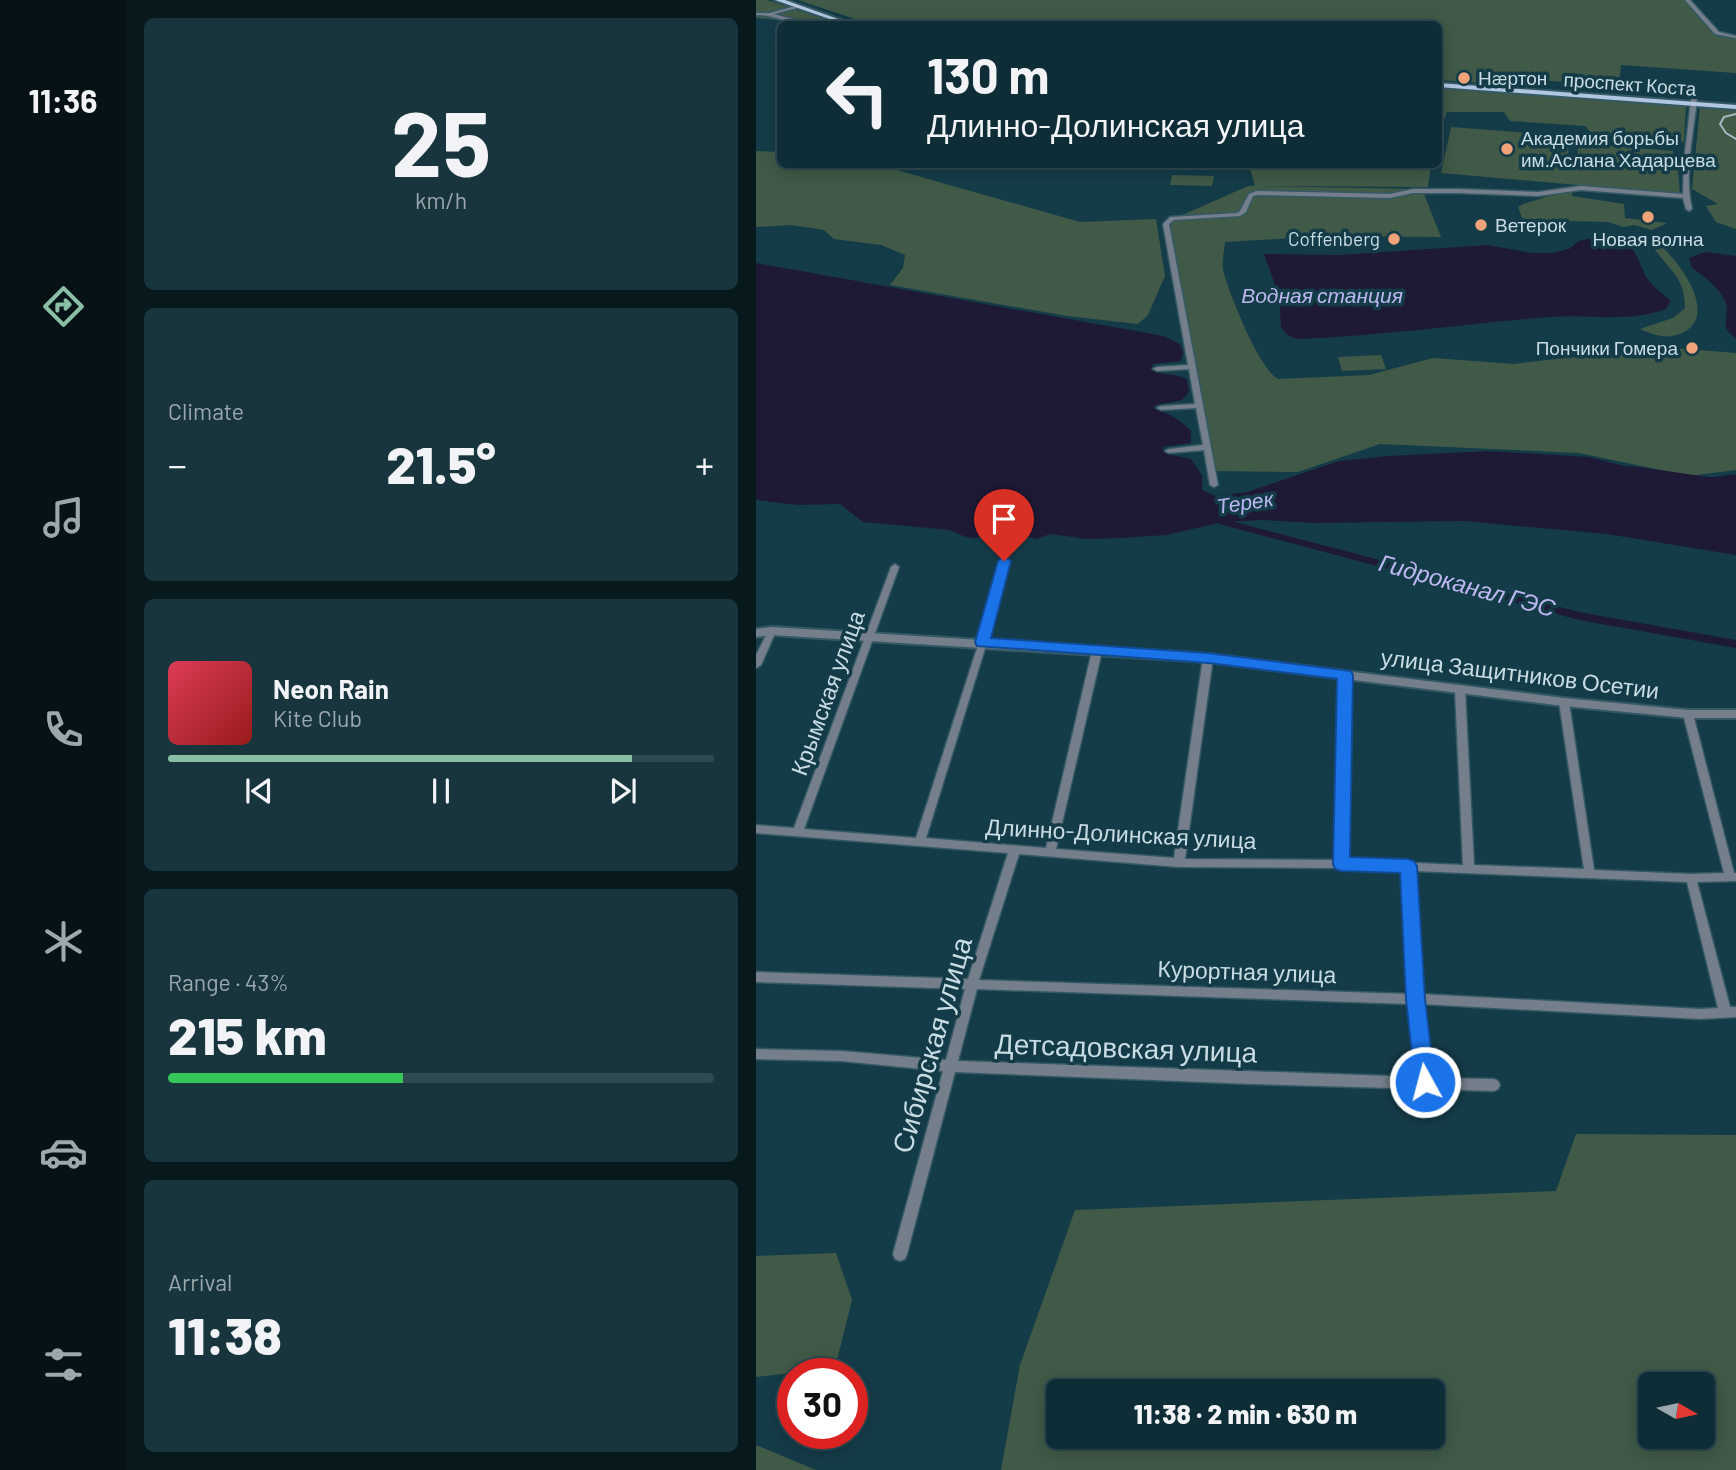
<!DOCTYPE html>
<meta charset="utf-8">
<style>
:root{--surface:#0f2d36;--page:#18353e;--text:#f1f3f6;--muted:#9ba8ad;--line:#2f4951;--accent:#8abfa5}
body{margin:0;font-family:Barlow,sans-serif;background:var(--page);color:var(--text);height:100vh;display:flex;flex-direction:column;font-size:26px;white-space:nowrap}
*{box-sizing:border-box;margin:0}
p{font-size:23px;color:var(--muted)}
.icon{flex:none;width:38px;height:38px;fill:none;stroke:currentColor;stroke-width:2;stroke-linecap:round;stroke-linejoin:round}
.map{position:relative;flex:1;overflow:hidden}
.drawer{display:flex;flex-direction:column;gap:18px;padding:18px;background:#08191e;width:630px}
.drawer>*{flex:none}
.guide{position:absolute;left:21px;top:21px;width:665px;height:147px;border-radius:10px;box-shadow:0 4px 18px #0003,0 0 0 2px var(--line);background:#0f2d36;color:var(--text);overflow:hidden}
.needle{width:46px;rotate:99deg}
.fabs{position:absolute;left:882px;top:1372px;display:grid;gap:14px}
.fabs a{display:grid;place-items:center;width:77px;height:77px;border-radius:10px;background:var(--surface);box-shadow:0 4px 18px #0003,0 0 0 2px var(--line);font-size:35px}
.speed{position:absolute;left:21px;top:1358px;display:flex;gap:14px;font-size:35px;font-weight:700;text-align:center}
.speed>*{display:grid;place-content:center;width:91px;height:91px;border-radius:50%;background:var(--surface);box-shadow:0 4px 18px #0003,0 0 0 2px var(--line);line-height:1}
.speed .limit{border:10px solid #d22;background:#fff;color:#111}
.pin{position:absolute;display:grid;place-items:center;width:60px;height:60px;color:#fff;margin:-72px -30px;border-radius:50% 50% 50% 0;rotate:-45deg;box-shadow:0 0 7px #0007}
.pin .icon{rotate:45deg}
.me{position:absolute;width:77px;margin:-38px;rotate:353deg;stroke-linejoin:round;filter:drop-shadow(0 0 5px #0008)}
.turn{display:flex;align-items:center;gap:24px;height:147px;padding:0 35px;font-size:32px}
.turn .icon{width:91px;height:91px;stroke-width:2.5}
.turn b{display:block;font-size:49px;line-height:60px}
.big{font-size:52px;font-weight:800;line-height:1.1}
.drawer .card{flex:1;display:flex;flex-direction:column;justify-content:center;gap:10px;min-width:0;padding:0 24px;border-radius:10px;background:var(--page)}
.drawer .dial{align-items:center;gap:0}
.dial b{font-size:91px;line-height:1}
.song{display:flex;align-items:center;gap:21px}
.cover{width:84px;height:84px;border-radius:10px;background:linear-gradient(135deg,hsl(350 70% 55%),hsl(0 70% 35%))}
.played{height:7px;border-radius:4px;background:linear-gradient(90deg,var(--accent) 85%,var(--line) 85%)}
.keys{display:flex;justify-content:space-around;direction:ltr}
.heat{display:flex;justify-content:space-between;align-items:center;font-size:38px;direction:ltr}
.charge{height:10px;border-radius:5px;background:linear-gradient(90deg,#34c759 43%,var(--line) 0)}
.trip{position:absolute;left:290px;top:1379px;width:399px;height:70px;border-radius:10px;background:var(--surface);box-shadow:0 4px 18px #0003,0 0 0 2px var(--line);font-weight:800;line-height:70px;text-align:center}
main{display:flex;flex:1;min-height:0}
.menu{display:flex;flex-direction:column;width:126px;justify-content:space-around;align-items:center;background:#061216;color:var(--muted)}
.menu .icon{width:49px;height:49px}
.menu .current{color:var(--accent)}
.menu b{font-size:32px;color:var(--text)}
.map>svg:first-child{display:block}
.green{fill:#405a47;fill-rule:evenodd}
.water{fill:#1e1a35}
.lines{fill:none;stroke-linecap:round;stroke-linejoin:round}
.canal{fill:#1e1a35;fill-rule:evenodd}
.river{fill:#1e1a35;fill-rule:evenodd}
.minor-casing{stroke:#345964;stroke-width:3}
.tertiary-casing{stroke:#345964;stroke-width:4}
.primary-casing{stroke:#345964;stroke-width:4}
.minor{fill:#757e8b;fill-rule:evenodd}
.tertiary{fill:#757e8b;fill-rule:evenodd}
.primary{fill:#b1c6e0;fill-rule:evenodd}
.tram{stroke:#a2bbc3;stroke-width:2}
.route{fill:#1a73e8;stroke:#114b97;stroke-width:2}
.poi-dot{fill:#f0a279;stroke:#143c48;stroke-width:2.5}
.labels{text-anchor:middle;stroke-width:7;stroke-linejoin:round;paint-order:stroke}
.far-poi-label{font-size:19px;fill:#c7dce3;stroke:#143c48;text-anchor:start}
.far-street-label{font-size:19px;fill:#c7dce3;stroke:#143c48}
.far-water-label{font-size:21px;font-style:italic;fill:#bdb7f1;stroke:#143c48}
.street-label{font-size:23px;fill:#c7dce3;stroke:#143c48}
.water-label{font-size:24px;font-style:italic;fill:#bdb7f1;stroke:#143c48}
.near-street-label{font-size:28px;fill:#c7dce3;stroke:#143c48}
</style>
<main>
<nav class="menu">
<b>11:36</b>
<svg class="icon current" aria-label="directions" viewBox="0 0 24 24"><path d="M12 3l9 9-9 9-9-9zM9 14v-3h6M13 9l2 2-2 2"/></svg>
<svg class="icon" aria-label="music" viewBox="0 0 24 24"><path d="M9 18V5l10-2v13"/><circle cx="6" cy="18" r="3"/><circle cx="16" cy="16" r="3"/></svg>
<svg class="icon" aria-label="phone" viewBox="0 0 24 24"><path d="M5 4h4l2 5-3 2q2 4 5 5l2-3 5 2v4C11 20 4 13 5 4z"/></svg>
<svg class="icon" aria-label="climate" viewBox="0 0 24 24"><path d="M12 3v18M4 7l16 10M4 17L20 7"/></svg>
<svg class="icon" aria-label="car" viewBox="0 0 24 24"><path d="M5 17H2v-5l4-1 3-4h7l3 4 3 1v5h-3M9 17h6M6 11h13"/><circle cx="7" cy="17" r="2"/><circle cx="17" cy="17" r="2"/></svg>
<svg class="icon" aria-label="filters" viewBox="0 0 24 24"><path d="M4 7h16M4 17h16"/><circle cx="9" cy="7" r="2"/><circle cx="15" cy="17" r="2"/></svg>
</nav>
<section class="drawer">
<div class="card dial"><b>25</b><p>km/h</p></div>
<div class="card"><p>Climate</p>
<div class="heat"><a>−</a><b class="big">21.5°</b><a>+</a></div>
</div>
<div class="card">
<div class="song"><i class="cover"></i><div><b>Neon Rain</b><p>Kite Club</p></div></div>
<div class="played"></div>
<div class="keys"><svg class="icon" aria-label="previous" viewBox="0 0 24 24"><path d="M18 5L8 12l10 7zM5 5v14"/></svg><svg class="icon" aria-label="pause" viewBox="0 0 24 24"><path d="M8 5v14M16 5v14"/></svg><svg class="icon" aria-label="next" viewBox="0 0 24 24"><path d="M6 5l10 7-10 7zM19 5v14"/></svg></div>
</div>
<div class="card"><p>Range · 43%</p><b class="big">215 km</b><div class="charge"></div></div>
<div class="card"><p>Arrival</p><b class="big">11:38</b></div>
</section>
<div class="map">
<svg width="980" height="1470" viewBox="0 0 980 1470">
<rect width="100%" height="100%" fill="#143c48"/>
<g class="green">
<polygon points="0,0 11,0 84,24 25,24 25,20 0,18"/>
<polygon points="42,0 929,0 963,35 980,38 980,73 865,65 863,86 728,76 726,83 683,80 682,24 114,24"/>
<polygon points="683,86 930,105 928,142 837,135 829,126 754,121 748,112 691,112 683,134"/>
<polygon points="944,107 980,110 980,229 960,222 950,206 962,204 936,189"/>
<polygon points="695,127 813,136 812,161 922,170 924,194 685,173"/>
<polygon points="822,143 917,151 918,168 821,160"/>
<polygon points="0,151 24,152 24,164 123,165 324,222 400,219 409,276 392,315 382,324 311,316 134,285 147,268 149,255 125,245 78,239 68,230 35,225 0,227"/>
<path d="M 493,165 L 675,165 L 672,187 L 500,186 L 666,189 L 685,237 L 574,236 L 469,242 C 468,252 465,265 468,274 C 475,297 503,369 522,379 L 613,375 L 677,358 L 758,364 L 904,347 L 980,353 L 980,470 L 933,476 L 823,453 L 624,444 L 542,472 L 460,471 L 413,221 L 492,186 L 499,186 Z"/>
<polygon points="416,175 458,176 456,186 414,185"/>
<polygon points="816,189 816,196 868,204 869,218 911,223 896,230 878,225 867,227 852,222 767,220 762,207 767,204"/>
<path d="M 897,247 L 906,247 C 925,264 963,316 926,333 C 911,340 898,335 884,329 L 917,318 L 929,308 C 929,277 913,270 897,247 Z"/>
<polygon points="625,355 630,369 586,371 582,357"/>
<path d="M 820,1134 L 980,1135 L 980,1470 L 245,1470 L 264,1365 L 319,1210 L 800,1191 ZM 894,1384 L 947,1384 L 947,1437 L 894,1437 ZM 303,1391 L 677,1391 L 677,1437 L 303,1437 Z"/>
<polygon points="80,1253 96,1300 79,1368 0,1377 0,1256"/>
<polygon points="0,1445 60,1470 0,1470"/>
</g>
<g class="water">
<path d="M 836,238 C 877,240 873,238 888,273 C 893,284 906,293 915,301 L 910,309 C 872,323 833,314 793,317 C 708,324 625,336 541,339 L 531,335 L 525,327 L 523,296 L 508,254 L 582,255 L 732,245 L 776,253 L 796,253 L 813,249 L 823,241 Z"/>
<path d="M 949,252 L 980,256 L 980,338 C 960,326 977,316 968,299 C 961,286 948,276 936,268 L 933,258 Z"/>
<path d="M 0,263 L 408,336 L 424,344 L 427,352 L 425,361 L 397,364 L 396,370 C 408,376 419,373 431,379 L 433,392 L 426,400 L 400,405 L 397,408 C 415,415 421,417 435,431 L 435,443 L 406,447 L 411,454 L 435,459 L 446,475 L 446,490 L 460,496 L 491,492 L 583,461 L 632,456 L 733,451 L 833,457 L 928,481 L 980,474 L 980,555 L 851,534 L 707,521 L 559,523 L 507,520 L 467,522 L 410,535 L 364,538 L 331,539 L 294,534 L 281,539 L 243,530 C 222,540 215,541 194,530 L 107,522 L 84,504 L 42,505 L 0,500 Z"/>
</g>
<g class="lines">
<polygon class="canal" points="453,510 471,520 823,612 980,640 980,648 823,620 463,524 449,515 449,511"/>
<polygon class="river" points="876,466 980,481 980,491 870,475 867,471 870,467"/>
<g class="minor-casing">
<g id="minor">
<polygon points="929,0 934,0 963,32 980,36 980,38 959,34"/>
<path d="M 39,6 L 41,8 L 18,14 L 51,23 L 51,24 C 33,24 18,15 0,15 L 0,13 L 14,13 Z"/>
<path d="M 938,98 L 941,100 C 937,135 928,174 936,209 L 933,211 L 930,209 L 927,198 L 825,190 L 782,196 L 702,193 L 657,193 L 634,198 L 501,195 L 497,196 L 490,212 L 484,216 L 418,220 L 413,224 L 462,485 L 458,487 L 454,485 L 448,450 L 413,453 L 409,451 L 413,449 L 447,445 L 440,408 L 405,410 L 401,408 L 405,406 L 439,404 L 433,369 L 401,371 L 397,369 L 401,367 L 432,365 L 407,224 L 414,217 L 481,213 L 484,211 L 493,194 L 500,191 L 634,194 L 657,189 L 702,189 L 782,192 L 825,186 L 927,194 L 928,161 L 935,100 Z"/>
<path d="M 248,558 L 252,561 L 231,642 L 170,838 L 290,848 L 336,651 L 341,648 L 346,651 L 300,849 L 418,858 L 447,658 L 452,655 L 457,658 L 429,859 L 580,860 L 584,675 L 589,672 L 594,675 L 590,860 L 707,865 L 699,690 L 704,687 L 709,690 L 718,865 L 828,869 L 803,702 L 808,699 L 813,702 L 838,870 L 935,874 L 968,873 L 927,714 L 932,711 L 937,714 L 978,873 L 980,873 L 980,881 L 941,882 L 974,1007 L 980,1007 L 980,1017 L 944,1019 L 665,1004 L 674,1078 L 738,1079 L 742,1081 L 744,1085 L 742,1089 L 738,1091 L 496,1084 L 199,1072 L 151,1254 L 149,1259 L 144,1261 L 139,1259 L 137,1254 L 187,1071 L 85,1061 L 0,1059 L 0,1049 L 85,1051 L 190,1060 L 209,989 L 0,982 L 0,972 L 212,979 L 252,853 L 0,833 L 0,825 L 38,828 L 135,567 L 139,564 L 143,567 L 48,829 L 160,838 L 223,642 L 244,561 ZM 263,854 L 423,867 L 585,868 L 647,871 L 653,994 L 223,980 ZM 658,871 L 931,882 L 962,1008 L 944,1009 L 664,994 ZM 221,989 L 654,1004 L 662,1077 L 202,1061 Z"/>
<polygon points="16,628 20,631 5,665 0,668 0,655 12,631"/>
</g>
</g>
<g class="tertiary-casing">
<polygon id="tertiary" points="16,627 452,654 808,698 932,710 980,710 980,718 932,718 808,706 452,662 16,635 0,637 0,629"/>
</g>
<g class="primary-casing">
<g id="primary">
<polygon points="19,0 29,0 96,24 88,24"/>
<polygon points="682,83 980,105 980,109 682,87"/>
</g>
</g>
<use href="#minor" class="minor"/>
<use href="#tertiary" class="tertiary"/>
<use href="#primary" class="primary"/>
<polyline class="tram" points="980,114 968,117 964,124 970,133 980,139"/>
</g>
<polygon class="route" points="248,556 255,561 235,638 452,653 595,671 597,675 594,857 652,859 658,861 661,866 669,999 679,1082 676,1089 669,1091 662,1089 659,1082 650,999 644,873 585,871 579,869 577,864 581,679 452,663 221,646 219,642 242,561"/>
<g class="poi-dot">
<circle cx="708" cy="78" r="7"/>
<circle cx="751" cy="149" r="7"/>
<circle cx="892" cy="217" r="7"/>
<circle cx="725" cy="225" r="7"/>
<circle cx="638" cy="239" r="7"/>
<circle cx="936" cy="348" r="7"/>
</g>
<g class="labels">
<g class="far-poi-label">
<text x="722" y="85">Нæртон</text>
<text x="765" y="145">Академия борьбы<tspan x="765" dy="22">им.Аслана Хадарцева</tspan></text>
<text x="739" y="232">Ветерок</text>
<text x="624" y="246" text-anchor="end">Coffenberg</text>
<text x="892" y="246" text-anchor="middle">Новая волна</text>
<text x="922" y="355" text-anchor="end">Пончики Гомера</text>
</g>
<g class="far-street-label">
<text transform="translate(874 84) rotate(4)" y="7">проспект Коста</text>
</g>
<g class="far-water-label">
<text x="566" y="303">Водная станция</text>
<text transform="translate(489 503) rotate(-8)" y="7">Терек</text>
</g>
<g class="street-label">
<text transform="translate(764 674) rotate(7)" y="8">улица Защитников Осетии</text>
<text transform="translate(72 693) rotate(-70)" y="8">Крымская улица</text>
<text transform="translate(365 834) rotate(3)" y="8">Длинно-Долинская улица</text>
<text transform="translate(491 972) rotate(2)" y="8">Курортная улица</text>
</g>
<g class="water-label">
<text transform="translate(711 586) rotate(15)" y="8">Гидроканал ГЭС</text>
</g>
<g class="near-street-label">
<text transform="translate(176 1045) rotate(-74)" y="10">Сибирская улица</text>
<text transform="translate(370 1048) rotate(2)" y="10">Детсадовская улица</text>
</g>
</g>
</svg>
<div class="fabs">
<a><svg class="needle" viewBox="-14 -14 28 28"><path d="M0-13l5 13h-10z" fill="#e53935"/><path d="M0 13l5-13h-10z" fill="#9ba8ad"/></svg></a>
</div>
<div class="speed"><div class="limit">30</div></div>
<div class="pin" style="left:248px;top:561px;background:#d93025"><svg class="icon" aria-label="arrive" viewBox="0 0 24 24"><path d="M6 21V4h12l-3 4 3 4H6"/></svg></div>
<svg class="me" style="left:669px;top:1082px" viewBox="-20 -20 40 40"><circle r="17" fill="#1a73e8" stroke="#fff" stroke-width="3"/><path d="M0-11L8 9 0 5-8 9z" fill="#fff"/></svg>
<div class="trip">11:38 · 2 min · 630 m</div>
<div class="guide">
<div class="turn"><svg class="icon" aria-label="left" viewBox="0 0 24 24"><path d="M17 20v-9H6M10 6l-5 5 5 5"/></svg><div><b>130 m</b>Длинно-Долинская улица</div></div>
</div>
</div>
</main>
